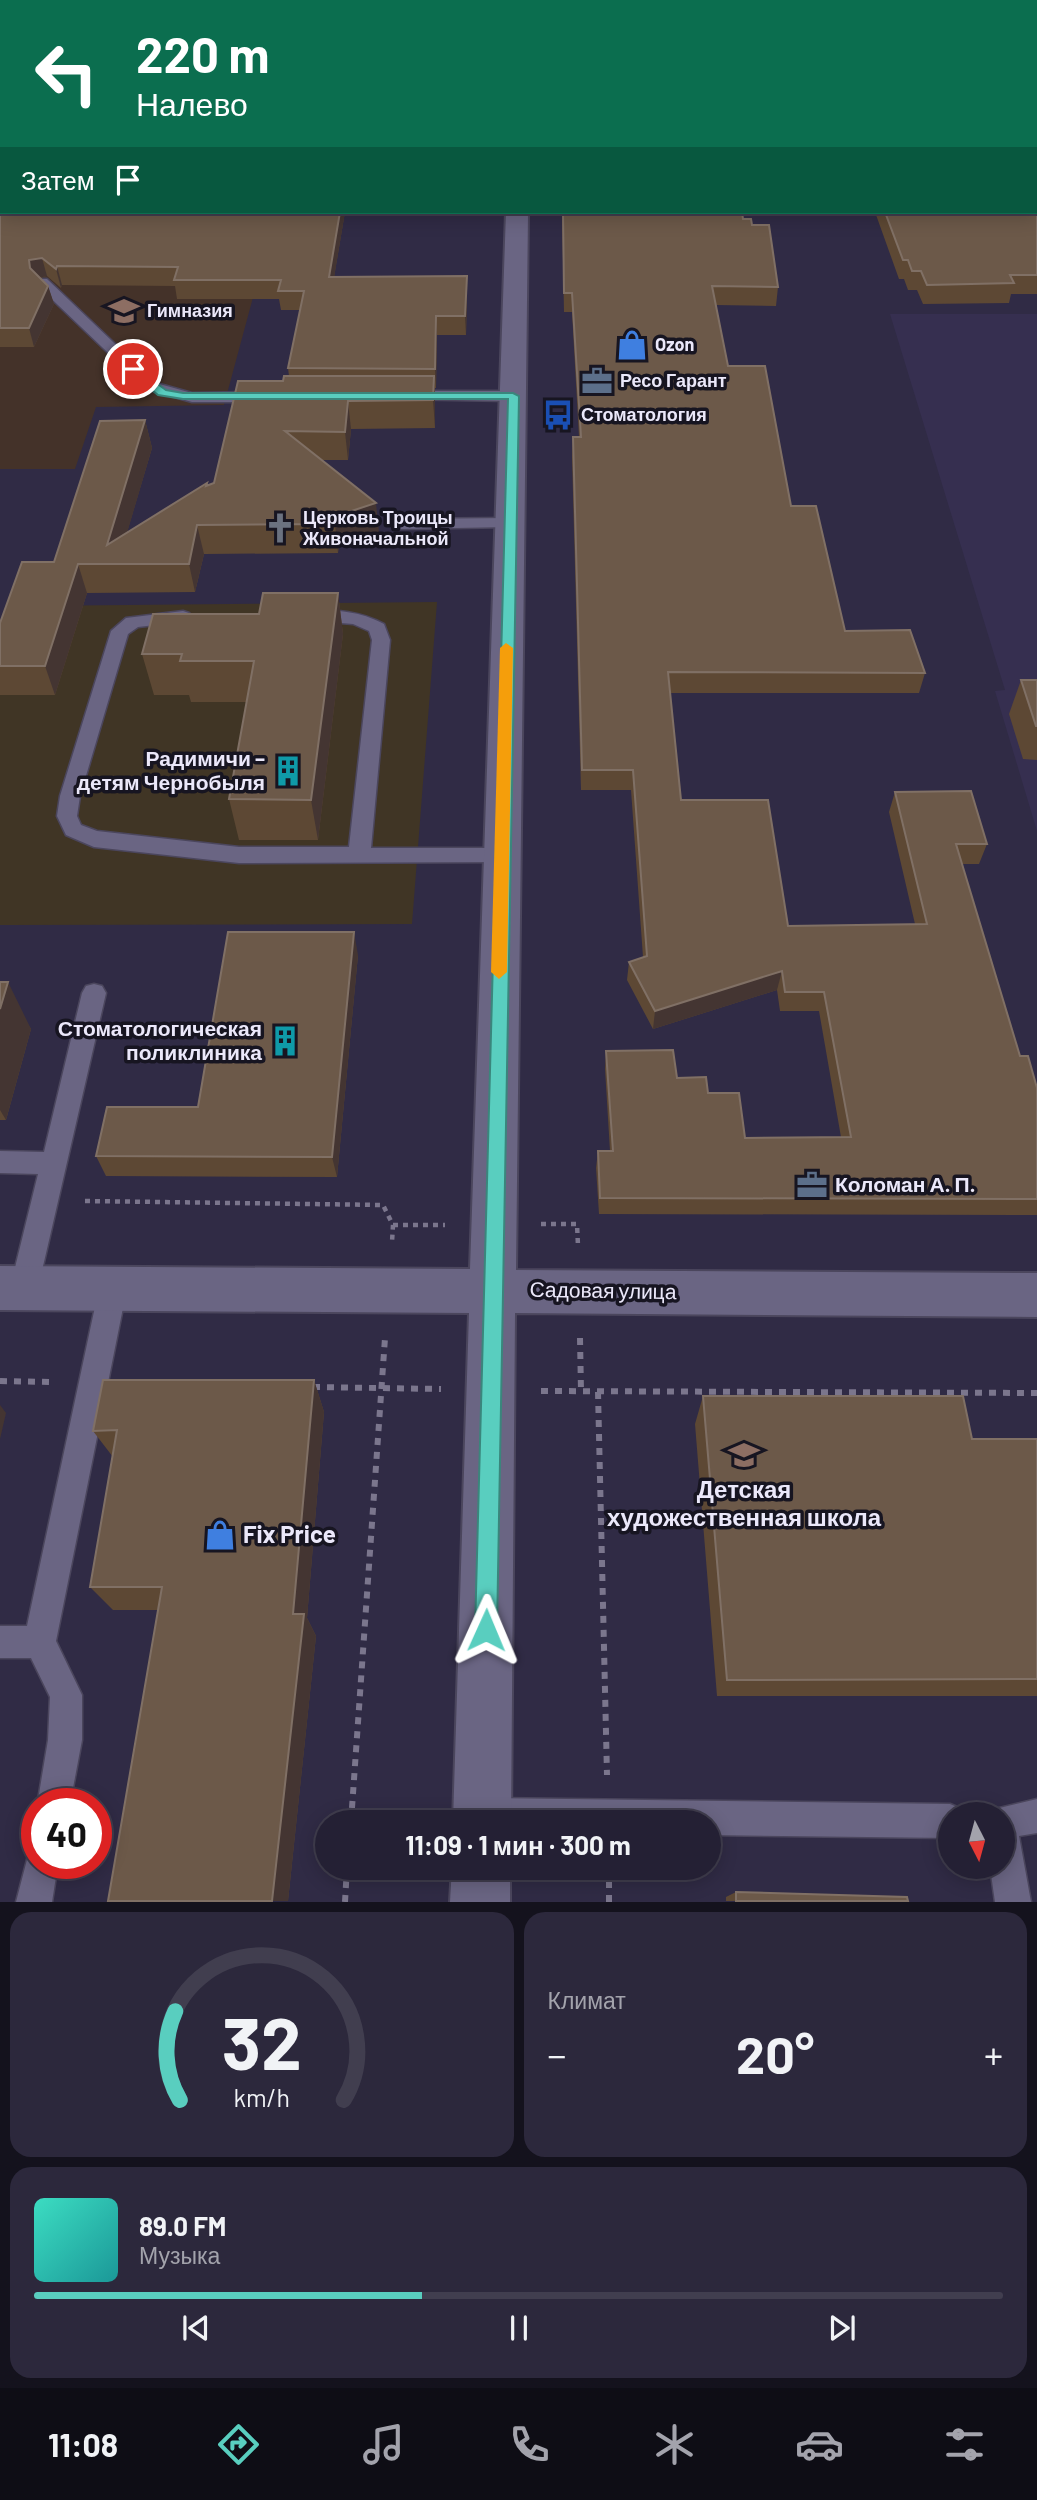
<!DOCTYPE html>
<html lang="ru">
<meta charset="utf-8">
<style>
:root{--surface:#242034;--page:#2c283c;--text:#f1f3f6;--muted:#a3a3ac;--line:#413e4f;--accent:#59cebf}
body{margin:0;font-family:Barlow,sans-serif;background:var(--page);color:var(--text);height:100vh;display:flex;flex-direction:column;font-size:26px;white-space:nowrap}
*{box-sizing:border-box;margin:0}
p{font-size:23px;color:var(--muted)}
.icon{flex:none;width:38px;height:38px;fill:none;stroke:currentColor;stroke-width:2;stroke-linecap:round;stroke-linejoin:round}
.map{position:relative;height:1902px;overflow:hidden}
.drawer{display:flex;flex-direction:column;gap:10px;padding:10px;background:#14121d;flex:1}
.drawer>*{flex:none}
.banner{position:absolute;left:0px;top:0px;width:1038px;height:214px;box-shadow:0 4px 18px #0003,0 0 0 2px var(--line);background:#0b6e4f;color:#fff;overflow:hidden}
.needle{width:46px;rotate:174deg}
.tools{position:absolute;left:938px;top:1802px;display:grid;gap:14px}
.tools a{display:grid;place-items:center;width:77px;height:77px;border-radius:50%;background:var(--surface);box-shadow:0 4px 18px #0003,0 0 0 2px var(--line);font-size:35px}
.speed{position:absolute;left:21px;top:1788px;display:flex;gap:14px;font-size:35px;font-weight:700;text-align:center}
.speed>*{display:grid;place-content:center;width:91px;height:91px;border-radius:50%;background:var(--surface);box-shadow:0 4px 18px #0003,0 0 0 2px var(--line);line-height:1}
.speed .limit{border:10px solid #d22;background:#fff;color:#111}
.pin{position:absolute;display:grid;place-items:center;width:60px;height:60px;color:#fff;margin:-30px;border:4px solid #fff;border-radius:50%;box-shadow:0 2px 7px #0007}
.me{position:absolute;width:77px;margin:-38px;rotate:1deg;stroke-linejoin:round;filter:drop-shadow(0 0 5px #0008)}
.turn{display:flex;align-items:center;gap:24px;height:147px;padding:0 21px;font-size:32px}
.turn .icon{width:91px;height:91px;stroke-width:2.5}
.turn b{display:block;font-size:49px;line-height:60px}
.then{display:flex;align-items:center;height:66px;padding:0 21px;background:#0003;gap:14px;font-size:26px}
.big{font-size:52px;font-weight:700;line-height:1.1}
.drawer .widget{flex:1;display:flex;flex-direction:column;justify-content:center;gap:10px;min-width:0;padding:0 24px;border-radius:21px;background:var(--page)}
.drawer .dial{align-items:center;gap:0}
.dial svg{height:182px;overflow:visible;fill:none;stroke:var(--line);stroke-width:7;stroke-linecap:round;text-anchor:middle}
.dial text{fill:var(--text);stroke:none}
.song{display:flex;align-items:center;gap:21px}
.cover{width:84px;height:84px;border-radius:10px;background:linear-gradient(135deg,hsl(170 70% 55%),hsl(180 70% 35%))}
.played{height:7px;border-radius:4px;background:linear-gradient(90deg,var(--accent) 40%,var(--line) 40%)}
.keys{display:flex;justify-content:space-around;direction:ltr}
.heat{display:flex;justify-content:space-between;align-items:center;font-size:38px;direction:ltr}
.drawer .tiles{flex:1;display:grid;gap:10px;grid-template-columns:1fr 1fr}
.widget:last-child{grid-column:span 2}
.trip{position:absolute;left:315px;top:1810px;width:406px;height:70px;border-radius:35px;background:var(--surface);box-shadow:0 4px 18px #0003,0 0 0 2px var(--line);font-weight:700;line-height:70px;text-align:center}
.menu{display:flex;height:112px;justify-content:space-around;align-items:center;background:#0e0d15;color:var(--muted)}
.menu .icon{width:49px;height:49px}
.menu .active{color:var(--accent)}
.menu b{font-size:32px;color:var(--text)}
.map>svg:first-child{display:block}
.commercial{fill:#403525}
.built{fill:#362f50}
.education{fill:#443229}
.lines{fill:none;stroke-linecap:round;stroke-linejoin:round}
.service-casing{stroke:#4b465d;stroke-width:3}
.minor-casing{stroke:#4b465d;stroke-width:4}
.tertiary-casing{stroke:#4b465d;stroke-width:4}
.path-far1{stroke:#7b768d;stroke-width:4.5;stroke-dasharray:5 5;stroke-linecap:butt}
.path{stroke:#7b768d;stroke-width:6;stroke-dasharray:7 7;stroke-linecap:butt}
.service{fill:#6a6583;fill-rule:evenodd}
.minor{fill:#6a6583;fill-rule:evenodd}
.tertiary{fill:#6a6583;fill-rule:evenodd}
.wall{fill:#5d4834}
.shaded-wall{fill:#443532}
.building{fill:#6c5949;stroke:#807065;stroke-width:2}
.route{fill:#59cebf;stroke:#3a867c;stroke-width:2}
.slow{fill:#f59e0b}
.labels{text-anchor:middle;stroke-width:7;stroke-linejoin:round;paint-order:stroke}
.far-poi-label{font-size:18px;font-weight:bold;fill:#ebe8fa;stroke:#171521;text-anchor:start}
.poi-label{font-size:21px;font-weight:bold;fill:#ebe8fa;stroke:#171521;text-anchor:end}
.street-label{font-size:21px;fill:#ebe8fa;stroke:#171521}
.near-poi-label{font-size:24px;font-weight:bold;fill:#ebe8fa;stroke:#171521}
</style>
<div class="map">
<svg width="1037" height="1902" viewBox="0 0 1037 1902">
<rect width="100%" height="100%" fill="#302b45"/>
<polygon class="commercial" points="437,602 412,924 0,925 0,678 25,606"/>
<polygon class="built" points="890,314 1037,314 1037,831 995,691 1005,690"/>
<polygon class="education" points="0,203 2,212 276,212 224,405 96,407 75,469 0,469"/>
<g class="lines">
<g class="service-casing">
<g id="service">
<polygon points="37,279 47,279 156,383 192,393 265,392 273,397 265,402 192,402 146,389 37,285"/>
<polygon points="404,391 513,391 521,396 513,401 399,399 399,393"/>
<polygon points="510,518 516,519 519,523 516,527 399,529 390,524 399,519"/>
<path d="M 311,610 C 337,610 360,611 384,624 L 390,640 L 371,848 L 501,848 L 509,850 L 512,856 L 509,862 L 239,863 L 94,847 L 66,835 L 57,816 L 60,796 L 111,631 L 126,618 L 183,611 L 189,613 L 192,617 L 189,621 L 138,627 L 128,634 L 80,796 L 77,816 L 81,825 L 97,831 L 239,847 L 349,847 L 372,640 L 369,631 L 353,624 L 305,620 L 302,616 L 305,612 Z"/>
<polygon points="94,984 102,986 106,993 38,1288 34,1297 24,1301 14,1297 10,1288 38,1174 0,1173 0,1151 44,1152 82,993 86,986"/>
<polygon points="113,1275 123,1279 127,1288 56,1641 82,1695 82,1740 70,1804 37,1806 48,1740 50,1697 31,1658 0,1658 0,1626 27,1626 99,1288 103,1279"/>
<polygon points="482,1798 950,1804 962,1809 965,1815 950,1815 950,1838 709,1835 709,1822 468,1822 465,1815 470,1803"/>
<polygon points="1037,1799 1037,1833 1019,1836 1031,1902 995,1902 990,1867 1003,1867 1003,1815 989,1815 991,1810"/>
<polygon points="37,1848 37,1864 58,1864 52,1902 16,1902 29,1852"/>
</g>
</g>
<g class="minor-casing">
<rect id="minor" x="771" y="0" width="18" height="2"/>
</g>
<g class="tertiary-casing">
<g id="tertiary">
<rect x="509" y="0" width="18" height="2"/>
<polygon points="506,212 528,212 516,1270 1037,1273 1037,1317 515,1313 511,1822 453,1822 469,1313 0,1310 0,1266 470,1269"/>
<polygon points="452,1867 510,1867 510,1902 450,1902"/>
</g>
</g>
<g class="path-far1">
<polyline points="85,1201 383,1205 393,1225 392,1242"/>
<polyline points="541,1224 577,1224 578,1246"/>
<polyline points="393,1225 445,1225"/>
</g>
<g class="path">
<polyline points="580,1338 581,1391"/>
<polyline points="0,1381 53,1382"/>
<polyline points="313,1387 441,1389"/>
<polyline points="541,1391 1037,1393"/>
<polyline points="598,1392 607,1775"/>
<polyline points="351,1822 385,1338"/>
<polyline points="609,1867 609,1902"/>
<polyline points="345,1902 347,1867"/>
</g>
<use href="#service" class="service"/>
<use href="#minor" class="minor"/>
<use href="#tertiary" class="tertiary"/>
</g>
<g class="wall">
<polygon points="796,0 1037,0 1037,294 1011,294 1009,303 923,304 917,290 908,290 904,279 899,279 875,212 1036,212 1036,2 796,2"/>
<polygon points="0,7 2,212 345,212 334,277 467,276 467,295 466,335 437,335 436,388 435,388 435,428 351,429 348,460 322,460 379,532 339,544 338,553 204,554 195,592 87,593 55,695 0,695 0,623 54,562 145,420 152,448 127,532 207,485 214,483 283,381 289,376 288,368 300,310 281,310 279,299 177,299 175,286 62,285 61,288 47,276 40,278 48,286 54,304 34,347 0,347"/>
<polygon points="562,212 742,212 743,219 752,225 778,287 776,306 716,305 728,366 791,506 845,631 925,673 919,693 670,693 681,800 788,926 915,924 889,812 895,792 987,844 979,864 962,864 1020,1056 1037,1088 1037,1215 599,1214 596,1168 598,1151 610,1151 605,1069 606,1051 677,1078 708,1093 745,1138 841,1137 819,1011 780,1011 777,990 653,1029 627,980 629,962 643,957 631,790 581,790 572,457 573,437 579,437 572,312 564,312"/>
<polygon points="338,593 343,634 318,840 239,840 229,799 247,702 191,702 189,695 154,695 142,654 259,614"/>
<polygon points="1021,680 1037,680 1037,760 1023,759 1009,714"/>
<polygon points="358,955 337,1177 106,1176 96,1156 198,1107"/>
<polygon points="0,982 31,1029 6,1120 0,1120"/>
<polygon points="314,1380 324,1412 307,1618 316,1636 288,1901 108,1901 158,1610 113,1610 90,1587 113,1457 93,1431"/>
<polygon points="703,1396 972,1439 1037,1439 1037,1696 717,1696 695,1424"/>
<polygon points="736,1892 908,1901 726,1901 726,1897"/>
</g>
<g class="shaded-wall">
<polygon points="340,212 345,212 331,296 329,277"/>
<polygon points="42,258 47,276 34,279 30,268 29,260"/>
<polygon points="57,266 62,285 61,288 56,269"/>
<polygon points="467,276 467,295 466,335 465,316"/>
<polygon points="48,286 54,304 34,347 29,328"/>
<polygon points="436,316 437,335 436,388 435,369"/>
<polygon points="434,376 435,404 435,428 433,400"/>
<polygon points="348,401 351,429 348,460 345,432"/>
<polygon points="145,420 152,448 118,564 107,545"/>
<polygon points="376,503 379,532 339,544 338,553 335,524 336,516"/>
<polygon points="197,525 204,554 195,592 189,564"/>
<polygon points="78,564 87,593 55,695 45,666"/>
<polygon points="338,593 343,634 318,840 311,800"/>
<polygon points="354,932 358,955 337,1177 332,1157"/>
<polygon points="782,971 777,990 653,1029 655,1011"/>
<polygon points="8,982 31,1029 6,1120 0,1110 0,1009"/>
<polygon points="314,1380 324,1412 307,1618 316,1636 288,1901 272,1901 293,1614"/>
<polygon points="0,1405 6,1413 0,1439"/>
</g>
<g class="building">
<polygon points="374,0 491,0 490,2 374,2"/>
<rect x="558" y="0" width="121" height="2"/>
<polygon points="804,0 1037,0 1037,275 1010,275 1014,283 927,285 921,271 912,271 908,260 903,260 885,212 1036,212 1036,2 804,2"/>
<polygon points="0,7 2,7 2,212 340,212 329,277 467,276 465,316 436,316 435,369 288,368 304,291 278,291 281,280 174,280 178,267 57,266 56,269 42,258 29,260 30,268 48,286 29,328 0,328"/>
<polygon points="563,212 742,212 743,219 751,219 752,225 769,225 778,287 712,286 728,366 765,366 791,506 816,506 845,631 910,630 925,673 668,672 681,800 768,800 788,926 927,924 895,792 971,791 987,844 956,844 1020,1056 1028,1056 1037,1088 1037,1199 600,1198 598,1151 613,1151 606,1051 673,1050 677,1078 706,1077 708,1093 739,1093 745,1138 851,1137 824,992 785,992 782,971 655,1011 629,962 647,956 633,770 582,770 573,437 581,437 572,293 564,293"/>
<polygon points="284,376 434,376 433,400 348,401 345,432 285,431 376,503 336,516 335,524 197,525 189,564 78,564 45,666 0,666 0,623 22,562 54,562 100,421 145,420 107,545 207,483 206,486 214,483 238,381 283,381"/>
<polygon points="263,593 338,593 311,800 229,799 254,661 180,661 182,654 142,654 153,614 259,614"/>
<polygon points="1021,680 1037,680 1037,726 1036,726"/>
<polygon points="228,932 354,932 332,1157 96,1156 107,1107 198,1107"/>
<polygon points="0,982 8,982 0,1009"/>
<polygon points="103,1380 314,1380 293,1614 304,1614 272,1901 108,1901 162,1587 90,1587 117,1430 93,1431"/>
<polygon points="703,1396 963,1396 972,1439 1037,1439 1037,1679 727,1680"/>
<polygon points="736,1892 907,1897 908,1901 736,1901"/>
</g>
<polygon class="route" points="133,366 166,390 183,393 513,393 519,396 497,1630 493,1638 486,1641 478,1638 475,1630 508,399 183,399 158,395 129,371 128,369"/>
<polygon class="slow" points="506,643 513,648 507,972 499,979 491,972 500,648"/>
<defs>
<g id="school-bare" transform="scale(2.415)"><path d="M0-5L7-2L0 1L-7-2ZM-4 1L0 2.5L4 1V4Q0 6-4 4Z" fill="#8d6e63" stroke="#171521" stroke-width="2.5" paint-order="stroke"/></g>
<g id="shop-bare" transform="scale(2.415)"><path d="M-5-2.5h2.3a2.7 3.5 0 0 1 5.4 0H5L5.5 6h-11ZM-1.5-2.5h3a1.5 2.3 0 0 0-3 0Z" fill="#3f7fe0" stroke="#171521" stroke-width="2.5" paint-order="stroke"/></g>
<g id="office-bare" transform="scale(2.415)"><path d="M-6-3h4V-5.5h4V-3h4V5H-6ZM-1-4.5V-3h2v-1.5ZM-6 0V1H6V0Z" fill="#5c6f8a" stroke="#171521" stroke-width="2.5" paint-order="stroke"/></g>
<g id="bus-bare" transform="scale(2.415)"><path d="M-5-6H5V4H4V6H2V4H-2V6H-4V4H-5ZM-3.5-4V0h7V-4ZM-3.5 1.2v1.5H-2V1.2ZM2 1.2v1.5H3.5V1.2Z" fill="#1a4fb4" stroke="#171521" stroke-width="2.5" paint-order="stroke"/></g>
<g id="church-bare" transform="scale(2.415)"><path d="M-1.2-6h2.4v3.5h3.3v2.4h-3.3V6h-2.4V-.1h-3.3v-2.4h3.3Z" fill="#6b7280" stroke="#171521" stroke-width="2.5" paint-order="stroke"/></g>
<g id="building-bare" transform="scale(2.415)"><path d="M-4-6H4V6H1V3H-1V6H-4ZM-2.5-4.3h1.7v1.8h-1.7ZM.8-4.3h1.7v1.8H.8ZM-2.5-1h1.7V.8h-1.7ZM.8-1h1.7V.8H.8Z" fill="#0f9aa8" stroke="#171521" stroke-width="2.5" paint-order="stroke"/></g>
</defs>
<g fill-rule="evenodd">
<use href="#school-bare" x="124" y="311"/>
<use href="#shop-bare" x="632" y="345"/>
<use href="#office-bare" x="597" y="381"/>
<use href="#bus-bare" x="558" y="415"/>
<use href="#church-bare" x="280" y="528"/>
<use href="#building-bare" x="288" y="771"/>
<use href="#building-bare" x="285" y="1041"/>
<use href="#office-bare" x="812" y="1185"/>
<use href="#school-bare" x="744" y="1455"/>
<use href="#shop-bare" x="220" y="1535"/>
</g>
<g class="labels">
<g class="far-poi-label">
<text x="147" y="317">Гимназия</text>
<text x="655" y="351">Ozon</text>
<text x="620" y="387">Ресо Гарант</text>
<text x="581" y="421">Стоматология</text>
<text x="303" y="524">Церковь Троицы<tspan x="303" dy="21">Живоначальной</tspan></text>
</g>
<g class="poi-label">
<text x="265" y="766">Радимичи –<tspan x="265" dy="24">детям Чернобыля</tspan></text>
<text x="262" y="1036">Стоматологическая<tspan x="262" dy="24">поликлиника</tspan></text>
<text x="835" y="1192" text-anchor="start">Коломан А. П.</text>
</g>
<g class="street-label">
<text transform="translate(603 1291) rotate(1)" y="7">Садовая улица</text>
</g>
<g class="near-poi-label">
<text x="744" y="1498">Детская<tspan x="744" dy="28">художественная школа</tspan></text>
<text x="243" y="1543" text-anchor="start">Fix Price</text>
</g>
</g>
</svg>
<div class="tools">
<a><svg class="needle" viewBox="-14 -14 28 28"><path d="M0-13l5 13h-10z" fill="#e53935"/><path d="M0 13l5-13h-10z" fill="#a3a3ac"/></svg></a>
</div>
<div class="speed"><div class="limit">40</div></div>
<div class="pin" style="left:133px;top:369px;background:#d93025"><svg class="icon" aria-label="arrive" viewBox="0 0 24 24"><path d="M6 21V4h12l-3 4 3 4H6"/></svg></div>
<svg class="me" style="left:486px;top:1630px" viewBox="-20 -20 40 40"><path d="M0-17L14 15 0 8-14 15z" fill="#59cebf" stroke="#fff" stroke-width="4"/></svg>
<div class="trip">11:09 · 1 мин · 300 m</div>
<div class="banner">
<div class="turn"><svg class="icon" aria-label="left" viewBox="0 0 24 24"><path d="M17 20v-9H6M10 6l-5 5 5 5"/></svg><div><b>220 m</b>Налево</div></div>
<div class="then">Затем<svg class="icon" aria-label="arrive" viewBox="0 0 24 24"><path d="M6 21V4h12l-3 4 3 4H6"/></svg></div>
</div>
</div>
<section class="drawer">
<div class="tiles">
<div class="widget dial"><svg viewBox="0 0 100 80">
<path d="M14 69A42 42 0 1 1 86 69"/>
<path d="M14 69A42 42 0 0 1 12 30" stroke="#59cebf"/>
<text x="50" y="56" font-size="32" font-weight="700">32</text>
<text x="50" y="72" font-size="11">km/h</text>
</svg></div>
<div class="widget"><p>Климат</p>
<div class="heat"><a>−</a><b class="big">20°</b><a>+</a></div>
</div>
<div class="widget">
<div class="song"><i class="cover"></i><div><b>89.0 FM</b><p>Музыка</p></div></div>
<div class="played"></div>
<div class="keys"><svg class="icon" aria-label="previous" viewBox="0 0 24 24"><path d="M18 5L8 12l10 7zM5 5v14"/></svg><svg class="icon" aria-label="pause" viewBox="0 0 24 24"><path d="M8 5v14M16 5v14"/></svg><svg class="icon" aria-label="next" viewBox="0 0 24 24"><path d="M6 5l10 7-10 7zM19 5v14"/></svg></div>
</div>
</div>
</section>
<nav class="menu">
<b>11:08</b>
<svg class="icon active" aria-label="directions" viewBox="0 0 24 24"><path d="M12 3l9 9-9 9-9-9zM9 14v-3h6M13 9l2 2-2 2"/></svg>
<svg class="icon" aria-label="music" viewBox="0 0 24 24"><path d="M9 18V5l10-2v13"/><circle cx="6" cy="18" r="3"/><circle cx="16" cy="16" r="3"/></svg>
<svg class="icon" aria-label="phone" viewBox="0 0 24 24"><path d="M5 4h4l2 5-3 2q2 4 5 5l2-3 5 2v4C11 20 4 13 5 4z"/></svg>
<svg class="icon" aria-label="climate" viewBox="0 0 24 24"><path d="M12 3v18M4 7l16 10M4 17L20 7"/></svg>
<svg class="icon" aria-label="car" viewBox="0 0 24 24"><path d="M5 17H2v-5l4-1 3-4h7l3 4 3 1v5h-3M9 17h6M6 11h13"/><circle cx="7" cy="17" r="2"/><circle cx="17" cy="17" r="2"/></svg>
<svg class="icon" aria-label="filters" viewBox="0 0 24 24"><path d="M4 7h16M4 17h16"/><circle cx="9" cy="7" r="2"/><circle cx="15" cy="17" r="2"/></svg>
</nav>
